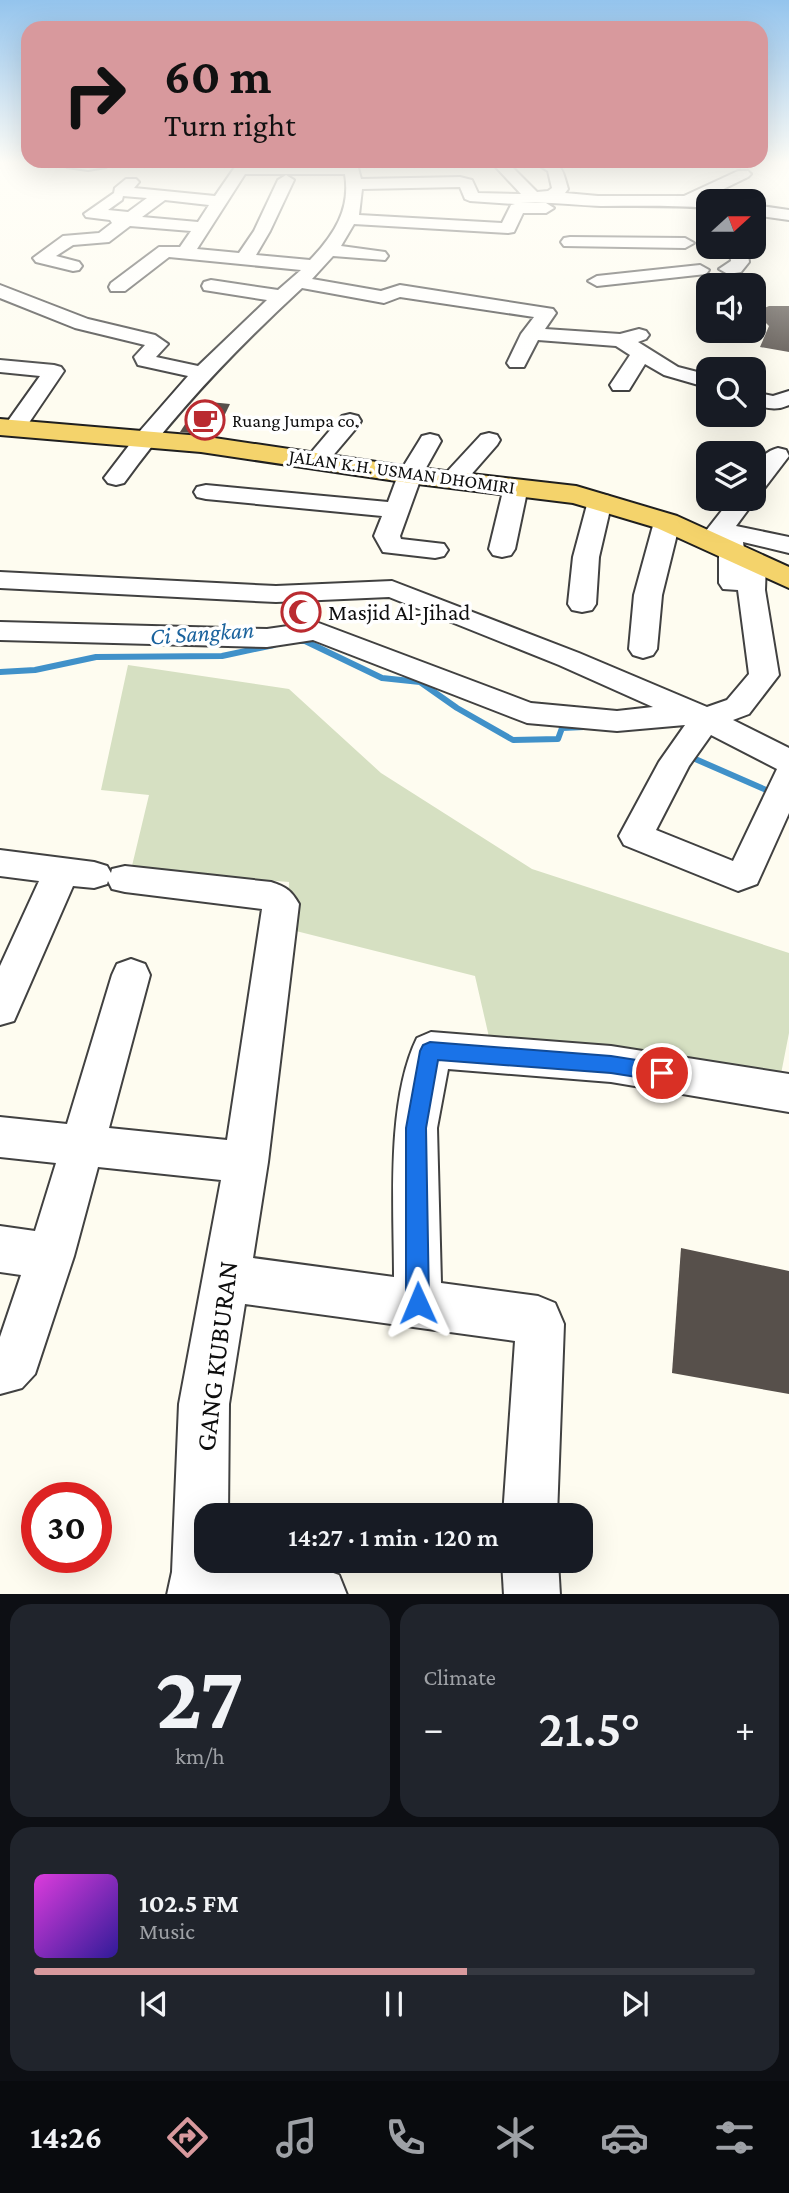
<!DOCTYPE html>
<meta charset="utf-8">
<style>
:root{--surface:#171b24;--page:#20242c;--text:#f1f3f6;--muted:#9ea1a6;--line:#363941;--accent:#d8999d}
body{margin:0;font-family:"Crimson Pro",serif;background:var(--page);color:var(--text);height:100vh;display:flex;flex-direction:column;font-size:26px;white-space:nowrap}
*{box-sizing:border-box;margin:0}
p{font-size:23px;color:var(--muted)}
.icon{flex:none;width:38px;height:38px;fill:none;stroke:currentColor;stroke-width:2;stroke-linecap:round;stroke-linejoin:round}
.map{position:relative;height:1594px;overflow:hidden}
.sheet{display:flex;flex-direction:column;gap:10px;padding:10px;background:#0d0f14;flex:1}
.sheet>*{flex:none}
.banner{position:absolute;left:21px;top:21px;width:747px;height:147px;border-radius:21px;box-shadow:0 7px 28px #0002;background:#d8999d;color:#111;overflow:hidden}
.needle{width:46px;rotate:69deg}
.buttons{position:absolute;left:696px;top:189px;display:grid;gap:14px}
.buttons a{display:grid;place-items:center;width:70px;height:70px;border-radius:14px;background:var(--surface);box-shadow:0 7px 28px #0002;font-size:35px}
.speed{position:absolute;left:21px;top:1482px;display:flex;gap:14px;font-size:35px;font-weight:700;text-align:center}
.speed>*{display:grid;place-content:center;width:91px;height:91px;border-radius:50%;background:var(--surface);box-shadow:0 7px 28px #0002;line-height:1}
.speed .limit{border:10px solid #d22;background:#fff;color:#111}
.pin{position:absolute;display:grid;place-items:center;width:60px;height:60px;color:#fff;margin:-30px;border:4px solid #fff;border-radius:50%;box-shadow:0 2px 7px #0007}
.me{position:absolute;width:77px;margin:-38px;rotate:359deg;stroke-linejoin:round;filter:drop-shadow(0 0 5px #0008)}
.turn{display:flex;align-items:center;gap:24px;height:147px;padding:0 28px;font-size:32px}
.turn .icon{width:91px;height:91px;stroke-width:2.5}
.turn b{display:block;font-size:49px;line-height:60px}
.big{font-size:52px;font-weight:600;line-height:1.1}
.sheet .card{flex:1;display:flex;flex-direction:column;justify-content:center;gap:10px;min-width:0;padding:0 24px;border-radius:21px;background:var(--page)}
.sheet .dial{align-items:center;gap:0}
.dial b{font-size:91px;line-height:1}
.song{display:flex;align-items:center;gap:21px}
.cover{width:84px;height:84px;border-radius:10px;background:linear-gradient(135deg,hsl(300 70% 55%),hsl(250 70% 35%))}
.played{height:7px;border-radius:4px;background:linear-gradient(90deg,var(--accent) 60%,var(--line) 60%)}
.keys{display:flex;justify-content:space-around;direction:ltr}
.heat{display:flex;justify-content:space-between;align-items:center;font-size:38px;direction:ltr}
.sheet .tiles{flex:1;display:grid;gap:10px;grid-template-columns:1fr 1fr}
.card:last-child{grid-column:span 2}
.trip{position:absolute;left:194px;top:1503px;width:399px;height:70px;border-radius:21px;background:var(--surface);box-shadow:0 7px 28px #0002;font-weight:600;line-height:70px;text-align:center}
.tab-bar{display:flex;height:112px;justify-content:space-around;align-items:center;background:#090b0e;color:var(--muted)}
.tab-bar .icon{width:49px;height:49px}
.tab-bar .active{color:var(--accent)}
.tab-bar b{font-size:32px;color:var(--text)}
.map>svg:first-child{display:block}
.cemetery{fill:#d6e0c2}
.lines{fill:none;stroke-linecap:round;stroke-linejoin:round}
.stream-far1{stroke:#4091c9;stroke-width:6}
.stream{stroke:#4091c9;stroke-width:8}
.building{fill:#57504b}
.minor-casing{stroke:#414141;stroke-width:4}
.major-casing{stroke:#1f1f1f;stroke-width:4}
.minor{fill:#fff;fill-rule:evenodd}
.major{fill:#f4d36b;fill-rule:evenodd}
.route{fill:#1a73e8;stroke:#114b97;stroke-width:2}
.labels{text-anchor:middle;stroke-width:7;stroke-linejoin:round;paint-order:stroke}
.far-poi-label{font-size:19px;fill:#0e0e0e;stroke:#fff;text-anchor:start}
.far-street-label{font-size:19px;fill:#0e0e0e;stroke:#fff}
.poi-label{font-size:23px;fill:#0e0e0e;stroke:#fff;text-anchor:start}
.water-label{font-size:24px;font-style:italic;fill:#1b639d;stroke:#fff}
.near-street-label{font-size:28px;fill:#0e0e0e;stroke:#fff}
</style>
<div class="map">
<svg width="789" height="1595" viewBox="0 0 789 1595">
<rect width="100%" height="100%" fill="#fefcf0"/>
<polygon class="cemetery" points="128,665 289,689 381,773 532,869 789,953 789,1033 780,1079 489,1037 475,976 288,929 289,882 131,870 149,795 101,790"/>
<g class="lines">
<g class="stream-far1">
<polyline points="296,641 305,641 382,678 420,682 457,708 513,740 558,739 562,728 584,727"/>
<polyline points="0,672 35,670 96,657 222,656 274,645"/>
<polyline points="693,758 773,793"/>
</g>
<polyline class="stream" points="769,791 789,800"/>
</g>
<g class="building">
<polygon points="769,306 789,306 789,352 760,347 769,326 755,312"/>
<polygon points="200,401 230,404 215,435 180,432"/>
<polygon points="681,1248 789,1271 789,1394 672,1373"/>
</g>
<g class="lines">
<g class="minor-casing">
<g id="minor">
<polygon points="65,164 108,164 106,167 88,170 67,167"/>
<path d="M 357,164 L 361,179 L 460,177 L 472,180 L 478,193 L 521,194 L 493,164 L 509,164 L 537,192 L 548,191 L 552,188 L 548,171 L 537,164 C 562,164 561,164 568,189 L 565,193 L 598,196 L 684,196 L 738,171 L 748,171 L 751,174 L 748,177 L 705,198 L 716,201 L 709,201 L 709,208 C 672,205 637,206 601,206 C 573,205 547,201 520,203 L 546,203 L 554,208 L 546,213 L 523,213 L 514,232 L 508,233 L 354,224 L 341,246 L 385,252 L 388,256 L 385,260 L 333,256 L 312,279 L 381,291 L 400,285 L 553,309 L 556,313 L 545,329 L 620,334 L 639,329 L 646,331 L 649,335 L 646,339 L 638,342 L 678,367 L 709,375 L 709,388 L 664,375 L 645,364 L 629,390 L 613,390 L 610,385 L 630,355 L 616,346 L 538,340 L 524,367 L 510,367 L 507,363 L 521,334 L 534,317 L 400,297 L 384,303 L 302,288 C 237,348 176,411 124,483 L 116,485 L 108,483 L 104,478 L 140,431 L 188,376 L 138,365 L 134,357 L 145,345 L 75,328 L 0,298 L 0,285 L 88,319 L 155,335 L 168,344 L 156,357 L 198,366 L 267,300 L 204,290 L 202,286 L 204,282 L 211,280 L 278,290 L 301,270 L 169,257 L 125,291 L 111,291 L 109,287 L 111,283 L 159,247 L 180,247 L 191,231 L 130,226 L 109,242 L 73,245 L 56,256 L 79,262 L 82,266 L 79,270 L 73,271 L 36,262 L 33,258 L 63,236 L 99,233 L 112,223 L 110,220 L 86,217 L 84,214 L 114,193 L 115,188 L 126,179 L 136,179 L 139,182 L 134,188 L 215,196 L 235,167 L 240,165 ZM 245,174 L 345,174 C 351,209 334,235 310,260 L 256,255 L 270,231 L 294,180 L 286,175 L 278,180 L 254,231 L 239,253 L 197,249 ZM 460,187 L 465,199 L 470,201 L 515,204 L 511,205 L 502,223 L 359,215 L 362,189 ZM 123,196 L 147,198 L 128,212 L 108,210 L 122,200 ZM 165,200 L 209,205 L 198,222 L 142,217 Z"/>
<polygon points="754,205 789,210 789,220 754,215"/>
<polygon points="570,237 685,238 694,243 685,248 564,246 561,242 564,238"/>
<polygon points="730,247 747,247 749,262 741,272 728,274 719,269 731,261"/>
<polygon points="700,265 709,270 706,274 597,286 588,281 597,276"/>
<polygon points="0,360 54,365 61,367 64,371 22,433 6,433 3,428 40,376 0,372"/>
<path d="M 789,391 L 789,405 C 776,411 768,408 754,405 L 754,392 L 773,396 Z"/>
<polygon points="350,414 358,416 361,421 358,426 325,465 309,465 305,460 309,455 342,416"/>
<polygon points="489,433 497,435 500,440 497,445 462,485 453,487 444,485 441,480 444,475 481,435"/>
<polygon points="430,434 438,436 441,441 422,475 400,536 401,539 444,544 448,550 444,556 435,558 383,552 374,536 382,516 206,499 197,497 194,492 197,487 206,485 388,502 398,475 419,441 422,436"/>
<path d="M 778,448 L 786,450 L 789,456 L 763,490 L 754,492 C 754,473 757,453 778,448 Z"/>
<polygon points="516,480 525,482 528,487 515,549 511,555 502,557 493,555 489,549 504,487 507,482"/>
<polygon points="600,494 609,496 612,501 599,557 596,604 592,610 582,612 572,610 568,604 573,557 588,501 591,496"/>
<path d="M 754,496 L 756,499 L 736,526 L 789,537 L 789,553 L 743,542 L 745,556 L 762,556 L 766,562 L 765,590 L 779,675 L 749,714 L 733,720 L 789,748 L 789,813 L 757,884 L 738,891 L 624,845 L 619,836 L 659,762 L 685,725 L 617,731 L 527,723 L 313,640 L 267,647 L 0,640 L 0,622 L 267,629 L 316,622 L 531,703 L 617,711 L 653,707 L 559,665 L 389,597 L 276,602 L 0,588 L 0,572 L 276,586 L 392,581 L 579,653 L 707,707 L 727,700 L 749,674 L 738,590 L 723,589 L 719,583 L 719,547 L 711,549 L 702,546 L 698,541 L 731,499 L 754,499 ZM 711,735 L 777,769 L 733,861 L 656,830 L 689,766 Z"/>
<polygon points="667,514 676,517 680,522 662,595 657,649 653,655 643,658 633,655 629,649 634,595 654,522 658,517"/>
<path d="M 0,850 L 94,862 L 107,866 L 111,873 L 112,869 L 125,866 L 271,882 C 286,887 291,890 299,904 L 268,1162 L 253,1258 L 394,1277 C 394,1206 386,1102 417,1038 L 431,1032 L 611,1046 L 789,1074 L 789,1112 L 611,1082 L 448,1069 L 437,1128 L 441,1283 L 538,1296 L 555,1303 L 564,1324 L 557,1516 L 503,1516 L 515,1341 L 245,1304 L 229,1404 L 228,1516 L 206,1516 L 206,1561 C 252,1561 296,1557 339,1575 L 347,1595 L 167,1595 L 172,1572 L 179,1404 L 221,1180 L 98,1167 L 74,1256 L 35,1374 L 22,1388 L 0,1394 L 0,1337 L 21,1275 L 0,1272 L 0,1226 L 35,1231 L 56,1163 L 0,1157 L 0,1117 L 67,1124 L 112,975 L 117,964 L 131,959 L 145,964 L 150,975 L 109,1128 L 227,1140 L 262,909 L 125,892 L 112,889 L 108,881 L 107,884 L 94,888 L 73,886 L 14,1021 L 0,1025 L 0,966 L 39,881 L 0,876 Z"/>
<polygon points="502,1561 558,1561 560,1595 504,1595"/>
</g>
</g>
<g class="major-casing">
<polygon id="major" points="0,419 201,436 410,467 576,486 677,516 789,567 789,588 657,528 573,503 410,483 201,452 0,435"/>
</g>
<use href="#minor" class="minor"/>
<use href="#major" class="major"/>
</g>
<linearGradient id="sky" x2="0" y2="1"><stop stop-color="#94c4ed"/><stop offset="0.42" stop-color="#fffef8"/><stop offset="1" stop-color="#fffef8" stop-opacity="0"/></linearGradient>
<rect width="789" height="387" fill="url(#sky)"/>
<polygon class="route" points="430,1042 611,1056 662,1064 669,1067 672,1073 669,1079 662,1081 611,1073 438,1060 426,1128 429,1303 426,1312 418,1315 410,1312 406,1303 406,1128 420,1051 423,1045"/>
<defs>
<g id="cafe-ring" transform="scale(2.0125)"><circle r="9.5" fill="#fff" stroke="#ba2b30" stroke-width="1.5"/><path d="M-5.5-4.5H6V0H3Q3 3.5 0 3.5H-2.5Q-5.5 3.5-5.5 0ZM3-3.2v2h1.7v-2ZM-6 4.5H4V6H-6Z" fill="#ba2b30"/></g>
<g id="mosque-ring" transform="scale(2.0125)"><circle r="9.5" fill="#fff" stroke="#ba2b30" stroke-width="1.5"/><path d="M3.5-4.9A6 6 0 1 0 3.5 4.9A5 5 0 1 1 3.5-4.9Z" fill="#ba2b30"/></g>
</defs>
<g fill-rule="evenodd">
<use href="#cafe-ring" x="205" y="420"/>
<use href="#mosque-ring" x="301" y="612"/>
</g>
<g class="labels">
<g class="far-poi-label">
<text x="232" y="427">Ruang Jumpa co.</text>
</g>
<g class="far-street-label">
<text transform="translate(402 471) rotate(8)" y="7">JALAN K.H. USMAN DHOMIRI</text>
</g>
<g class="poi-label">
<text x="328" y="620">Masjid Al-Jihad</text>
</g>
<g class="water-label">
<text transform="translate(202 633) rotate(-4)" y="8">Ci Sangkan</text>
</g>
<g class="near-street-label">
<text transform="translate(216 1356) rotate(-83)" y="10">GANG KUBURAN</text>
</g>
</g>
</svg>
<div class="buttons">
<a><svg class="needle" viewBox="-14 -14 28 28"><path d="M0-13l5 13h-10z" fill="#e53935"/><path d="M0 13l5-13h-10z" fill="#9ea1a6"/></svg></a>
<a><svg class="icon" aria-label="sound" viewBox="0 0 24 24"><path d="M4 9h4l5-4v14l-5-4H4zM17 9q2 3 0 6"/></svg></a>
<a><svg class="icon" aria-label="search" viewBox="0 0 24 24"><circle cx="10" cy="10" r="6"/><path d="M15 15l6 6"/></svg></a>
<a><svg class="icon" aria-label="layers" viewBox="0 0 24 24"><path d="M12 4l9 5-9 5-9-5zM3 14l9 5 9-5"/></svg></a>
</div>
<div class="speed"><div class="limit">30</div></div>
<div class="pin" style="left:662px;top:1073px;background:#d93025"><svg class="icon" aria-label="arrive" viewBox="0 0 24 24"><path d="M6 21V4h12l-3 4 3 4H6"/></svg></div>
<svg class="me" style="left:418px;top:1303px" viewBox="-20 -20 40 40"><path d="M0-17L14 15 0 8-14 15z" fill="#1a73e8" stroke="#fff" stroke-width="4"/></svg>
<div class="trip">14:27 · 1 min · 120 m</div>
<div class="banner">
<div class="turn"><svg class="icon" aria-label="right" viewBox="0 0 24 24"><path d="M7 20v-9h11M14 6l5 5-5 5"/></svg><div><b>60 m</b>Turn right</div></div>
</div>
</div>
<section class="sheet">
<div class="tiles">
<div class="card dial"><b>27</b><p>km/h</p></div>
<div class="card"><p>Climate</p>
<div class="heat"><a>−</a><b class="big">21.5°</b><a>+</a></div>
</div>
<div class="card">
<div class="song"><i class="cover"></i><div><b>102.5 FM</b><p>Music</p></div></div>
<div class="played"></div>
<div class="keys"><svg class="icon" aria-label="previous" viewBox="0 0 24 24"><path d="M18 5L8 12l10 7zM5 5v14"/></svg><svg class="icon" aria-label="pause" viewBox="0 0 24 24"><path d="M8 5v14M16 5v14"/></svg><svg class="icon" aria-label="next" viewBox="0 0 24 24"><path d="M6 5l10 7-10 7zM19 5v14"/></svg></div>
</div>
</div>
</section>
<nav class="tab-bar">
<b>14:26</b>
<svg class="icon active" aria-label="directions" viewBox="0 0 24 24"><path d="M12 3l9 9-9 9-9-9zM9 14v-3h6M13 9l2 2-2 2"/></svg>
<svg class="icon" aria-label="music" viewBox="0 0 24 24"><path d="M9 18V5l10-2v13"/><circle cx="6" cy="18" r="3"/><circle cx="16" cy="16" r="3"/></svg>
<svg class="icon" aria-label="phone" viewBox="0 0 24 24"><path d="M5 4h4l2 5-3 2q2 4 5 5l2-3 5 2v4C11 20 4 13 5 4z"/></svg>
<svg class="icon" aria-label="climate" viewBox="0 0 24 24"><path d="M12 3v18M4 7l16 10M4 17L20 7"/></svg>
<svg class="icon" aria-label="car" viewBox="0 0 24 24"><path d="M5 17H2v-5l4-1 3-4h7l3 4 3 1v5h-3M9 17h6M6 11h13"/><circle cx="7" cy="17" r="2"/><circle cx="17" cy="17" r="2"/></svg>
<svg class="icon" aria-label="filters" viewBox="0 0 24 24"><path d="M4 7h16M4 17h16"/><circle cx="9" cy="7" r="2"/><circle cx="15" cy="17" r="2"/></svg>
</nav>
